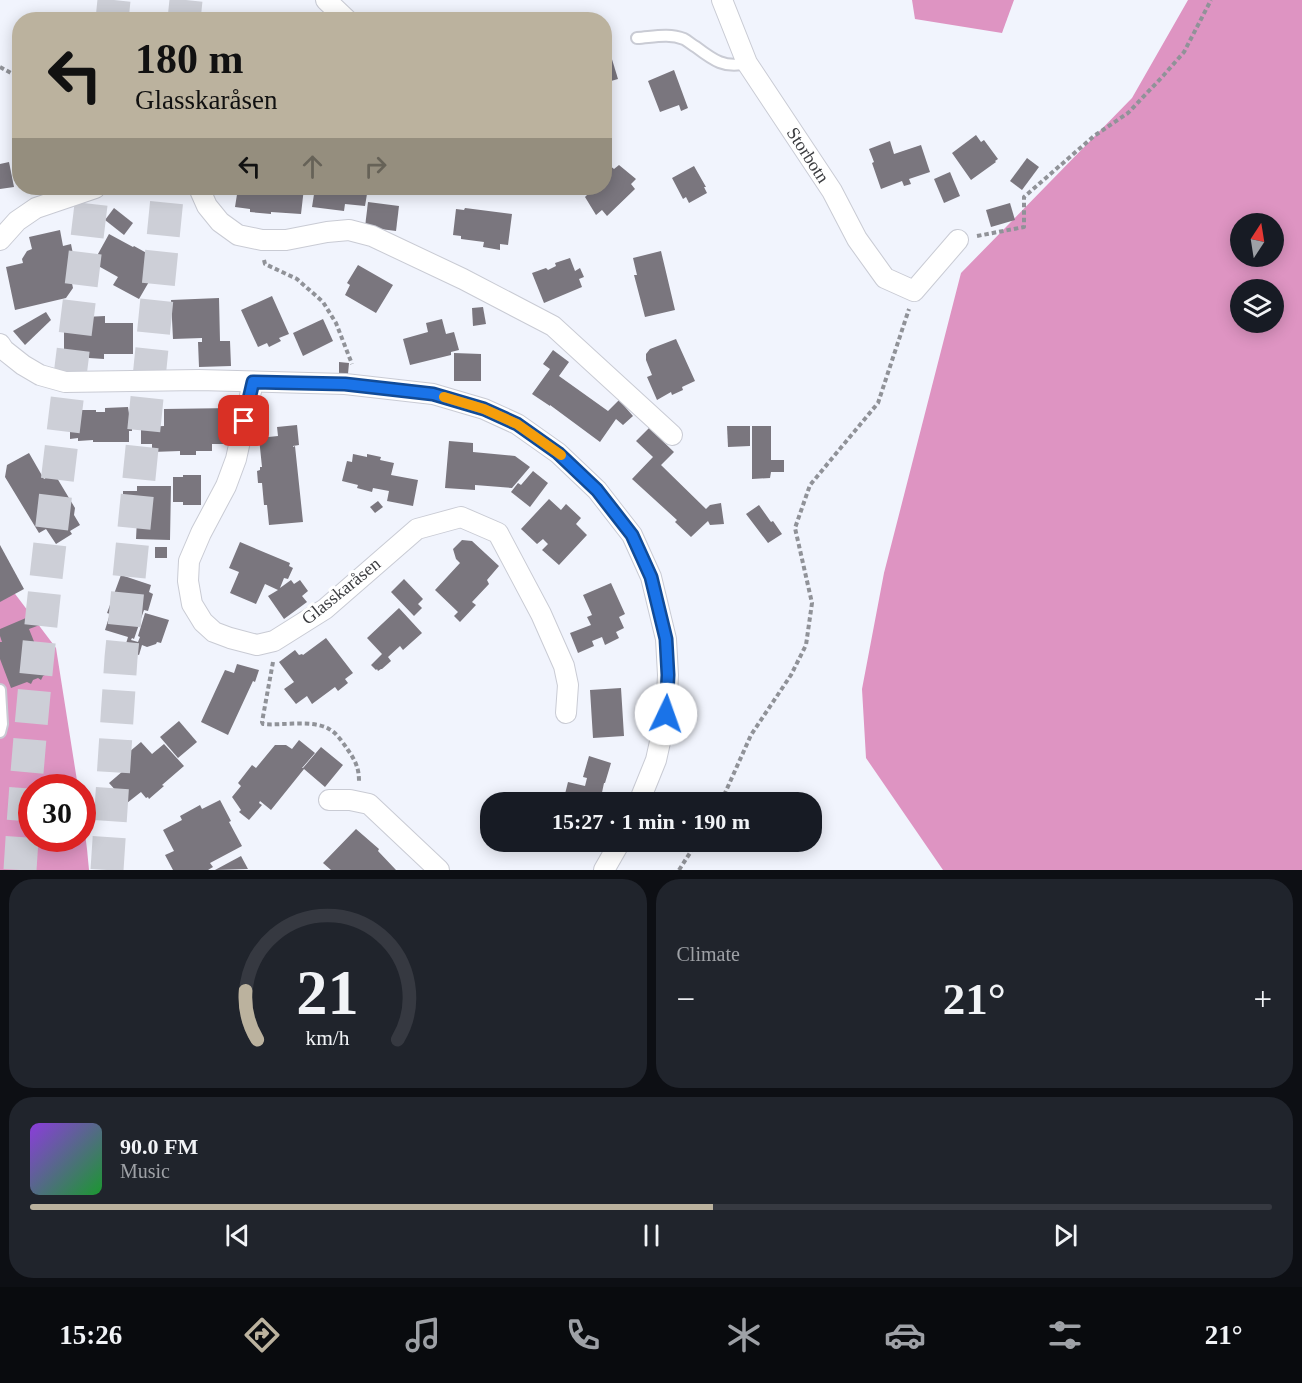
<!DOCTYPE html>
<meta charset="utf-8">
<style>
:root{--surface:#171b24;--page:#20242c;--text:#f1f3f6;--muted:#9ea1a6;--line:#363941;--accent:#bbb29e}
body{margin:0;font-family:Georgia,serif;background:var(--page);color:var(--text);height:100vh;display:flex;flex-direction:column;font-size:22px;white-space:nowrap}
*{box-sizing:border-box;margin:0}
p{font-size:20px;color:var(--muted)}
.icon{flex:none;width:33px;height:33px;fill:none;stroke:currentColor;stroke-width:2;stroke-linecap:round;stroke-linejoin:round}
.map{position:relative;height:870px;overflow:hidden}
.details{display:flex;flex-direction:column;gap:9px;padding:9px;background:#0d0f14;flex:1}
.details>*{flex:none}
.top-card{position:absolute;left:12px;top:12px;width:600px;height:183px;border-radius:24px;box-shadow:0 3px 15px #0003;background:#bbb29e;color:#111;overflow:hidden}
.needle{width:39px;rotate:12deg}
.fabs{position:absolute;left:1230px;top:213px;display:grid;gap:12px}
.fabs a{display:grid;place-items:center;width:54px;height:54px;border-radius:50%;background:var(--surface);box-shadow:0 3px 15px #0003;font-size:30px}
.speed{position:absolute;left:18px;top:774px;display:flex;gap:12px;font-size:30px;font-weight:700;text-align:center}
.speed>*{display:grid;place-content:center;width:78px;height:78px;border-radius:50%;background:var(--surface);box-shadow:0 3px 15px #0003;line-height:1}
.speed .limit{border:9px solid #d22;background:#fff;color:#111}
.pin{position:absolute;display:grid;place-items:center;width:51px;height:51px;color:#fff;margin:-26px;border-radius:12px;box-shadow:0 3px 9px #0006}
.me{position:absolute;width:66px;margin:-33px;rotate:3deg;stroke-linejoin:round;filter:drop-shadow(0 0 4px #0008)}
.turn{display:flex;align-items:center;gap:21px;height:126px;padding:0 24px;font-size:27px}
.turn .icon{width:78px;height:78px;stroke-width:2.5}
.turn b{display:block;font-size:42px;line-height:51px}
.lanes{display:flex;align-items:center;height:57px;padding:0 24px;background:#0003;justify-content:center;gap:30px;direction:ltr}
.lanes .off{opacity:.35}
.big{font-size:45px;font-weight:700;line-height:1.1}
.details .card{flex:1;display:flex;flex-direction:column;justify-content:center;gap:9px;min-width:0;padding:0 21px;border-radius:24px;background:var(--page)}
.details .dial{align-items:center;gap:0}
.dial svg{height:156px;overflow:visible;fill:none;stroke:var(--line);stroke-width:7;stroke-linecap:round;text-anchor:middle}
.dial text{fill:var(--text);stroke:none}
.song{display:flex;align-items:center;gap:18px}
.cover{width:72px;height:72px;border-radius:9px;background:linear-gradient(135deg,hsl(270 70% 55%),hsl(130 70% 35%))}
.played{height:6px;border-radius:3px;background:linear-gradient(90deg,var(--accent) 55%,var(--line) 55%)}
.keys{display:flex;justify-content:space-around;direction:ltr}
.heat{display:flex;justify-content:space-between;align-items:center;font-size:33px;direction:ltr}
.details .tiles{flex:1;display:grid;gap:9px;grid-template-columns:1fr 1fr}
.card:last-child{grid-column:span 2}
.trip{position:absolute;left:480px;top:792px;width:342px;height:60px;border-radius:24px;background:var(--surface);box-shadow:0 3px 15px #0003;font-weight:700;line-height:60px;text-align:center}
.tabs{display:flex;height:96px;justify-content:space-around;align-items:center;background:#090b0e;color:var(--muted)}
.tabs .icon{width:42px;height:42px}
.tabs .current{color:var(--accent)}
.tabs b{font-size:27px;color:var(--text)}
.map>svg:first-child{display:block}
.forest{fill:#de94c2;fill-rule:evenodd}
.building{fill:#7a767e}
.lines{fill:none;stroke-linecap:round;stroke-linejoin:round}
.motorway-tunnel{stroke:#cdcfd7;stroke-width:33;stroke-dasharray:33 16;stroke-linecap:butt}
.service-casing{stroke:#c9cbd4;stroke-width:14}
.minor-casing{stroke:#c9cbd4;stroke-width:22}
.path{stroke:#909298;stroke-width:4;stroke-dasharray:4.5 3;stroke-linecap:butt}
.service{stroke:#fff;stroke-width:10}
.minor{stroke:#fff;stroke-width:20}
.route-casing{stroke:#114b97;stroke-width:15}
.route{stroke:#1a73e8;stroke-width:10}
.slow{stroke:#f59e0b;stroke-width:10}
.labels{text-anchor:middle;stroke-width:6;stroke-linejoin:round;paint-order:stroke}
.street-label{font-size:18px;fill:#3c3d40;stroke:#fff}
</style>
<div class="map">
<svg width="1302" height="870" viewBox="0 0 1302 870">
<rect width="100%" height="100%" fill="#f1f4fd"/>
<g class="forest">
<polygon points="912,0 1014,0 1002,33 915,19"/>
<path d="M 1188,0 L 1302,0 L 1302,870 L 943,870 L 866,758 L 862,689 L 884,573 L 961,273 L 1132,98 ZM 1240,224 L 1274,224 L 1274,256 L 1240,256 ZM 1240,290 L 1274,290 L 1274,322 L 1240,322 Z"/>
<polygon points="0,574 56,648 78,787 32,788 32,838 82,838 83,818 87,849 89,870 0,870"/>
</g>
<g class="building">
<polygon points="604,33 618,79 604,83"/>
<polygon points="674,70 688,108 681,111 679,105 660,112 648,81"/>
<polygon points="976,135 981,142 984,140 998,159 995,161 996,162 971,180 952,153"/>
<polygon points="890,141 894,154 921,145 930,172 909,179 911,184 904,186 902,181 881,189 872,163 874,162 869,149"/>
<polygon points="1027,158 1039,167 1022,190 1010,181"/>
<polygon points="9,162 14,187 0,189 0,164"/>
<polygon points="609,165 614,169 619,165 636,179 631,184 635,189 607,216 602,210 596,215 585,197 589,193 584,188 604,188 604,169"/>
<polygon points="694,166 706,187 704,187 707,193 689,203 686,197 683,199 672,178"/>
<polygon points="950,172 960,196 944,203 934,179"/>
<polygon points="238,188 304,188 301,214 271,212 271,214 250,212 250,209 235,207"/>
<polygon points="315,188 368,188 365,206 345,204 344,211 312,207"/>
<polygon points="368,202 399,206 396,231 365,227"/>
<polygon points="1010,203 1015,220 991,227 986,210"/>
<polygon points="114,208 133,223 124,235 105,220"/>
<polygon points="465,208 512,214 508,245 500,244 500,250 483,247 484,242 461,239 461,236 453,235 456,209 464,210"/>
<polygon points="60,230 63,246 71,244 75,264 68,265 73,288 66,298 15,310 6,267 23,263 22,259 27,251 32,249 29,237"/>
<polygon points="109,234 133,247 134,246 161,261 139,299 113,285 118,277 93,263"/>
<polygon points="661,251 675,310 645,317 634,275 637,275 633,258"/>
<polygon points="570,258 575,271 580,268 584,277 579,279 582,287 544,303 532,273 546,268 548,270 556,266 555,263"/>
<polygon points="358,265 393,285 376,313 345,295 350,285 347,283"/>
<polygon points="272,296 289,334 279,338 281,341 269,347 267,343 258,347 241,310"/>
<polygon points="219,298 220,341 230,341 231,366 199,367 198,342 202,342 202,338 173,339 171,300"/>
<polygon points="483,307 486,324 473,326 472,308"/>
<polygon points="46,312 51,320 25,345 13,331"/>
<polygon points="105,316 105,323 133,323 133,354 104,354 104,359 89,358 88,355 64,354 64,323 86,323 85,317"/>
<polygon points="323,319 333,341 303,356 293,333"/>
<polygon points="442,319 446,334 454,332 459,350 451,352 451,355 410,365 403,339 428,332 426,323"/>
<polygon points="676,339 695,381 682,387 683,390 672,395 671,392 657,400 647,377 652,375 646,360 646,354 650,349"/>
<polygon points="553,350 569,362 559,376 608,411 619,400 633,416 623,425 616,419 600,442 550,405 550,406 532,394 550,369 543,364"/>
<polygon points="454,353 481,354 481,381 454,381"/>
<polygon points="339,362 349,363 348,374 339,374"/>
<polygon points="128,407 129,414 132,414 132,431 129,431 129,442 93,442 93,440 78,441 78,438 70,439 70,414 78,414 78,410 96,410 96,412 105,412 105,408"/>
<polygon points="233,408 233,444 212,444 212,451 196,451 196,455 180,455 180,451 152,452 152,444 141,444 141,427 164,426 164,409"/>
<polygon points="297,425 299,445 293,446 293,447 295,446 303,522 269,525 267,505 264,505 262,483 258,483 257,471 260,470 260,467 262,467 259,438 278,436 277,427"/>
<polygon points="727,426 750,426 750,446 728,447"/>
<polygon points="752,426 771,426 771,460 784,460 784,472 771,472 770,478 752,479"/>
<polygon points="649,428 674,452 661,465 706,509 710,505 721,503 724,524 710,525 708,521 691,537 675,522 677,520 632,479 653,457 636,441"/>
<polygon points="449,441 473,443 473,452 515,456 530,467 512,488 475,485 475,490 445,488"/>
<polygon points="29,453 44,479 54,473 75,508 74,515 80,525 70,531 72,534 56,544 46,529 39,533 5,477 7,465"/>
<polygon points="353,454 367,457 367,454 381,457 380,460 394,463 391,475 418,480 413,506 387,501 389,491 373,488 372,492 357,488 358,485 342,481 347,461 352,462"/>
<polygon points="533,471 548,483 530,507 511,492 518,483 521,485"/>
<polygon points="183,475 201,475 201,505 183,505 183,502 173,502 173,477 183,477"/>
<polygon points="137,486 171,486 170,540 136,539 137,519 123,519 123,491 137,491"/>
<polygon points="549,499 561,510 566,504 581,518 576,524 587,535 559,565 542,550 548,544 543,539 537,544 521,529"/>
<polygon points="378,501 383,507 375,513 370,507"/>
<polygon points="759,505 771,522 773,521 782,534 768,543 746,514"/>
<polygon points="462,540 472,541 499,566 487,580 489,584 472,602 476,605 460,622 454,616 458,612 435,590 460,563 456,559 453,549"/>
<polygon points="240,542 290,563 289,566 293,568 288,579 284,578 280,588 291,580 294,584 300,580 308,591 302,596 307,602 284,619 268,596 278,590 265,584 256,604 230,593 239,572 229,568"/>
<polygon points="0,545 24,589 0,602"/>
<rect x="155" y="547" width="12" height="11"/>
<polygon points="121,575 151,585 149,592 153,594 148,611 144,610 134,639 132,638 131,640 138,642 140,637 138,636 145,613 169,620 161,643 157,642 156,644 147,647 142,645 139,655 124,650 128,637 105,630 110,614 107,613"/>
<polygon points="404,579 423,599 418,604 422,608 414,616 391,592"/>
<polygon points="611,583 625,614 619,617 624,628 616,632 619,638 605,645 602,637 592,641 594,646 578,653 570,633 591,625 587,617 592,615 583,595"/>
<polygon points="399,608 422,633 403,650 400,646 388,657 391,661 382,669 381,669 378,671 377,669 376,670 371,665 382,654 367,638"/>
<polygon points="40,612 45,623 29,629 47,674 43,676 41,680 38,678 33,680 31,684 27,682 11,688 0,659 0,642 2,642 0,636 0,629"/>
<polygon points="326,638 353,673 345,679 348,683 338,691 335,687 312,704 307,696 296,704 284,689 294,682 279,662 295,650 299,655 302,654 303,655"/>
<polygon points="237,664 259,670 255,682 253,681 228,735 201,722 225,670 234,673"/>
<polygon points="621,688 624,736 593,738 590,690"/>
<polygon points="179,721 197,742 178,758 160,737"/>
<polygon points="299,740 315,753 302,768 303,768 321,747 343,765 325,787 304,769 271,810 260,801 259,803 262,805 249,820 239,812 241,810 232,797 241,786 238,783 252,765 256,768 275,745 286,745 292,749"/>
<polygon points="141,742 152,754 164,744 184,766 162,785 164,786 149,799 148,797 146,798 141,792 127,803 109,783 123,771 116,763"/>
<polygon points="589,756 611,763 605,783 604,783 600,802 563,802 568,782 585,786 587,778 583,777"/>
<polygon points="220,800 231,821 229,822 242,846 210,863 213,867 208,870 173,870 165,855 174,851 163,830 182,820 180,816 200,805 202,809"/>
<polygon points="356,829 379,849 378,851 396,870 331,870 323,863"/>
<polygon points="241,856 248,869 215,870"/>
</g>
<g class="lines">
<g class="motorway-tunnel">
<polyline points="112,20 114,0"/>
<polyline points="184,20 186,0"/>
<path d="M 20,870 C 34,642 66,415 93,188"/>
<polyline points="107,870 121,658 168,188"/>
</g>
<g class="service-casing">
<g id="service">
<path d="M 637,38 C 653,37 669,33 684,39 C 688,41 692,45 696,47 C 713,60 725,69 747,63"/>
<polyline points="0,690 2,724 0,732"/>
</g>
</g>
<g class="minor-casing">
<g id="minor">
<polyline points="326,0 347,20"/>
<polyline points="722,0 747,63 832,191 857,239 885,278 914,291 958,240"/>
<polyline points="199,188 207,206 220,222 238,235 262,240 286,240 327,232 349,230 372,236 463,279 553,326 672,435"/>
<polyline points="0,240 17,221 36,208 95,188"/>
<polyline points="0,344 4,350 23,365 40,375 65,382 199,380 345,384 433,394 484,409 517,424 558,453 597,490 632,535 651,577 666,639 668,675 666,715 656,760 639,802"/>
<polyline points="253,382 236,459 226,486 201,533 189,561 188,581 192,604 203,622 214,632 230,638 257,645 274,641 325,609 417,529 461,517 498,533 541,614 564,666 568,685 566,713"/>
<polyline points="329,800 350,800 369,804 439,870"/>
<polyline points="604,870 620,842"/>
</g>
</g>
<g class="path">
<polyline points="0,67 20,78"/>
<polyline points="977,236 1024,227 1024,197 1094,136 1128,113 1163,76 1184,52 1211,0"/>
<polyline points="264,260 265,264 297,279 323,302 336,323 352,364"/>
<path d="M 273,662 L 262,722 L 263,724 C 282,726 312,719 329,729 C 337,733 343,743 348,750 C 355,760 359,768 359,781"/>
<polyline points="721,802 751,735 791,675 806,645 812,603 795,528 810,485 878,403 909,309"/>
<polyline points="679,870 697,842"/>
</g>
<use href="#service" class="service"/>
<use href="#minor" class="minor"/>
</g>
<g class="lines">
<g class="route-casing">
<polyline id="route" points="244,421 253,382 345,384 433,394 484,409 517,424 558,453 597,490 632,535 651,577 666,639 668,675 666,714"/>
</g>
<use href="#route" class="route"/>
<polyline class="slow" points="444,397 484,409 517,424 561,455"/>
</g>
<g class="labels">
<g class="street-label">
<text transform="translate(808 155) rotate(57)" y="6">Storbotn</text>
<text transform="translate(341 591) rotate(-39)" y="6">Glasskaråsen</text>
</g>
</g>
</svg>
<div class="fabs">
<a><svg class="needle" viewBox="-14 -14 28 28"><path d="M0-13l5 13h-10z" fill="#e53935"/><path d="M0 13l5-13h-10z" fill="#9ea1a6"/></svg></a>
<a><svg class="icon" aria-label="layers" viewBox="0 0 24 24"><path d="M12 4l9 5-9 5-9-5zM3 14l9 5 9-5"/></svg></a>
</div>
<div class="speed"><div class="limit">30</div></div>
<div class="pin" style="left:244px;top:421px;background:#d93025"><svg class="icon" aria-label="arrive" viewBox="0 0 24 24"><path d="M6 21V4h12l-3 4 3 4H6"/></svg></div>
<svg class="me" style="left:666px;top:714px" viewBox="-20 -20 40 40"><circle r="19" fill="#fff"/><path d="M0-13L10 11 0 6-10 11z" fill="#1a73e8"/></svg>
<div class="trip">15:27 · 1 min · 190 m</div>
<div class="top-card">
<div class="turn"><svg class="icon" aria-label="left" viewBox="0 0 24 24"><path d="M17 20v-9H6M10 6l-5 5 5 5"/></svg><div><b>180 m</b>Glasskaråsen</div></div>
<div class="lanes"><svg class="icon" aria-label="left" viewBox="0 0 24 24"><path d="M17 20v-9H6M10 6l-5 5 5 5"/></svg><svg class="icon off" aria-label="ahead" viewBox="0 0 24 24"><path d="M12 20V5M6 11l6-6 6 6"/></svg><svg class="icon off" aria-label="right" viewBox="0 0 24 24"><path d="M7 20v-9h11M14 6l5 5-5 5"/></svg></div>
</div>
</div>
<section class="details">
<div class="tiles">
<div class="card dial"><svg viewBox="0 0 100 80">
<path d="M14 69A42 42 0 1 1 86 69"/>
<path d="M14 69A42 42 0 0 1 8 44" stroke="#bbb29e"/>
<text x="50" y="56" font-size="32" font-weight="700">21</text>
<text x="50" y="72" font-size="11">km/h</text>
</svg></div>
<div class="card"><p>Climate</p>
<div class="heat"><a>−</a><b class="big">21°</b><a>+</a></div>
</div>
<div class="card">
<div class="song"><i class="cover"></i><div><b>90.0 FM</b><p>Music</p></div></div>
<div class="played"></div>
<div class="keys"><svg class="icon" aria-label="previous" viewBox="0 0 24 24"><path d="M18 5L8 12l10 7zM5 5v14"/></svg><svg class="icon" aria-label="pause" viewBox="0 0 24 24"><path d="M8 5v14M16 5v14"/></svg><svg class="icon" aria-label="next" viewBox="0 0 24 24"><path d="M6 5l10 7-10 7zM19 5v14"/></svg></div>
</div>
</div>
</section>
<nav class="tabs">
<b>15:26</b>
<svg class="icon current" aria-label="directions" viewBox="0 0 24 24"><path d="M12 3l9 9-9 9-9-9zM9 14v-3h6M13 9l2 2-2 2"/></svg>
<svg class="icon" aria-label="music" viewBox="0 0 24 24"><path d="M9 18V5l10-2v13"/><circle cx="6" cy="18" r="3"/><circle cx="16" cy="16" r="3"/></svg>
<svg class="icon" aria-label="phone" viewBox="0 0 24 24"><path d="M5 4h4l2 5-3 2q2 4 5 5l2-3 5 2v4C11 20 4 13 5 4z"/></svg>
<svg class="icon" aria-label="climate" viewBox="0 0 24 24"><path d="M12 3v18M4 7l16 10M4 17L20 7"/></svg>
<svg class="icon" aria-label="car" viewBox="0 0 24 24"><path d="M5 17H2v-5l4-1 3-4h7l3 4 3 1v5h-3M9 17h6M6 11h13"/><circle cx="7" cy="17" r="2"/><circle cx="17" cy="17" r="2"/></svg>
<svg class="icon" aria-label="filters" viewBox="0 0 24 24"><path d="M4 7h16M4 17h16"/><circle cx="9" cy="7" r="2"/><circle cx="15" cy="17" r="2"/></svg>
<b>21°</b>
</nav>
